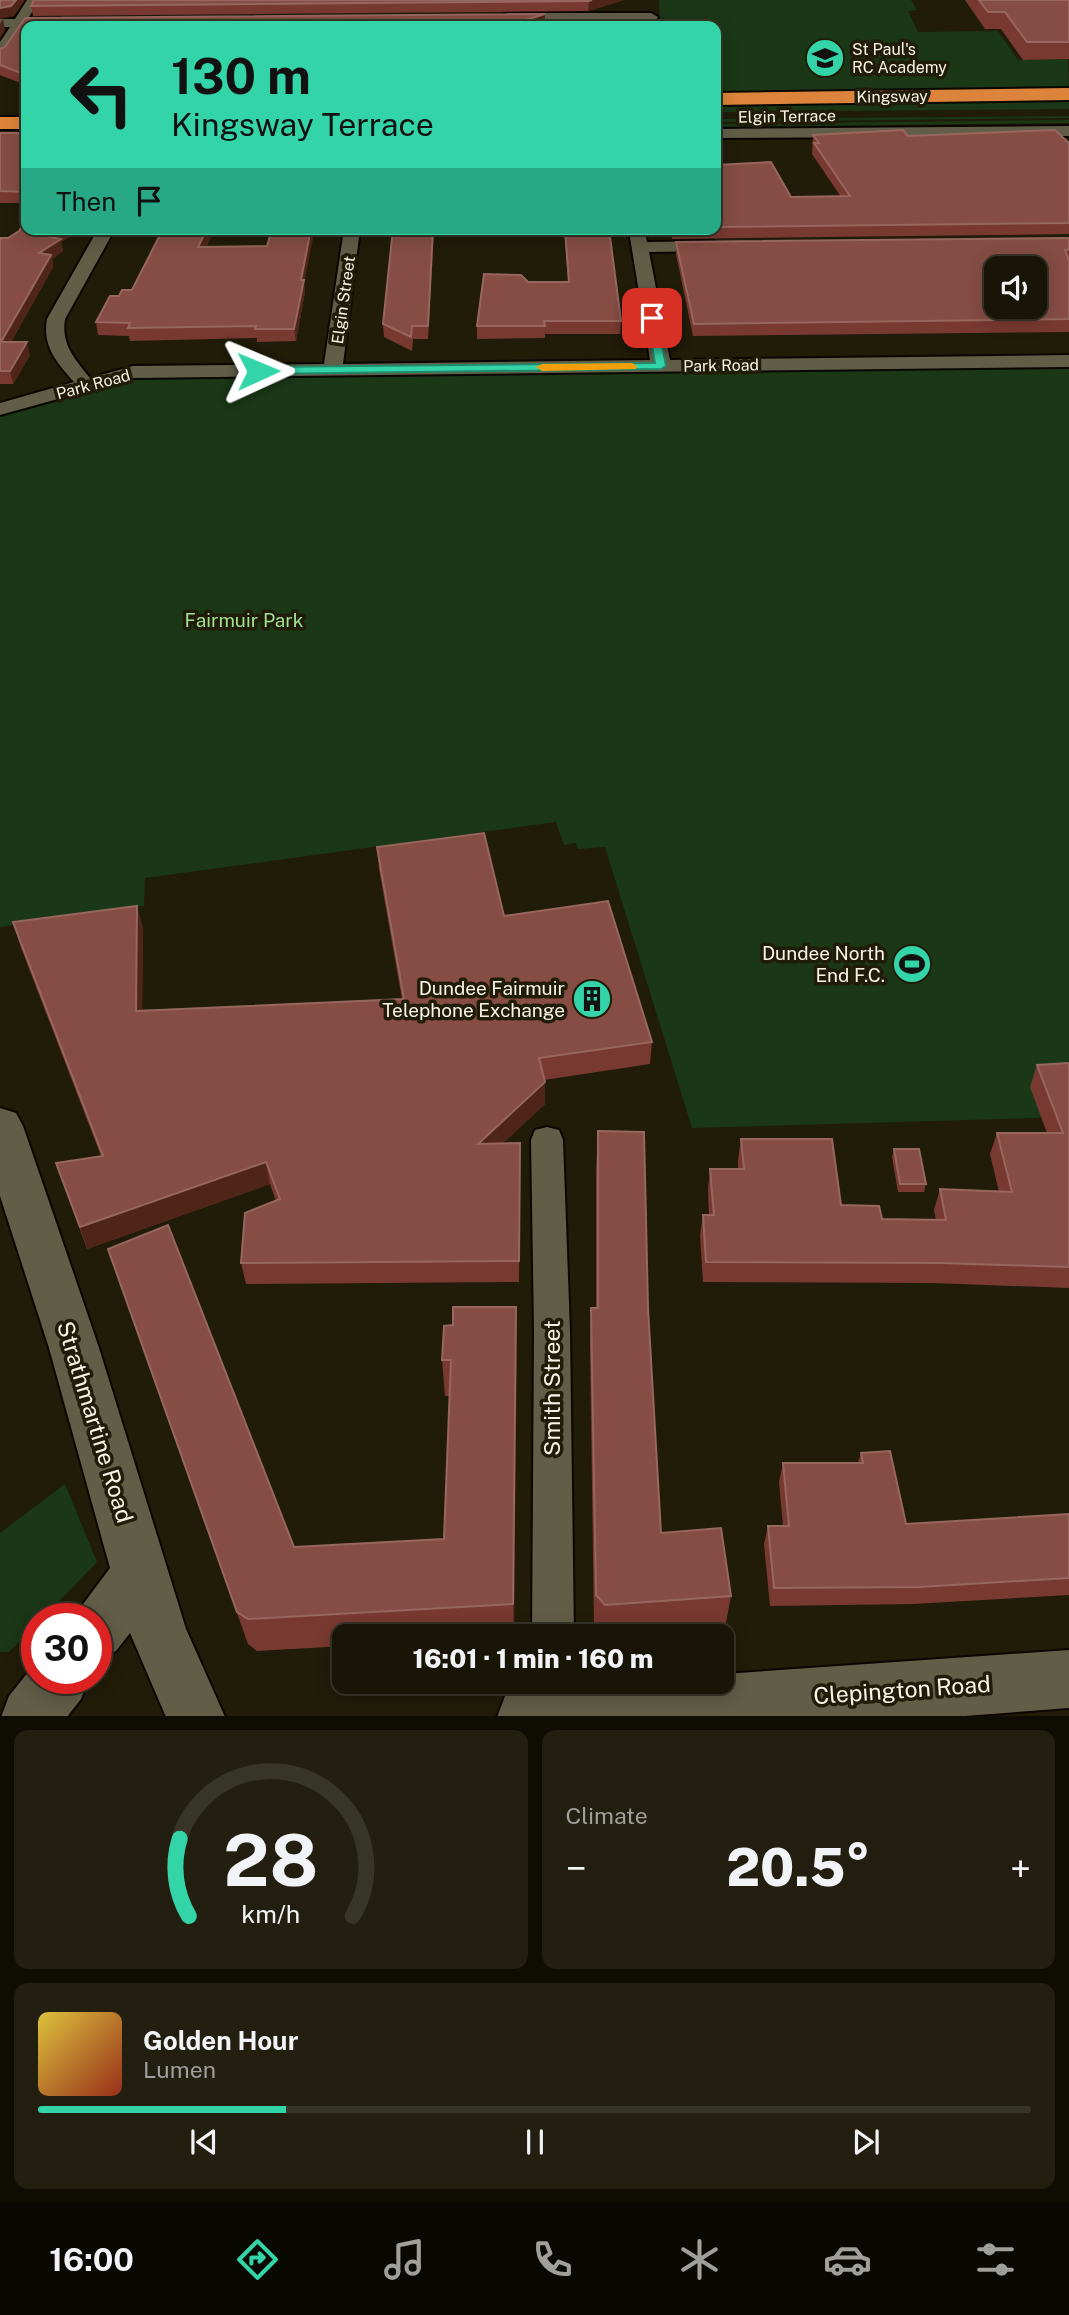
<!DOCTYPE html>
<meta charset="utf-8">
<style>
:root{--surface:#191506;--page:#221e10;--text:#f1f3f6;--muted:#9f9f9b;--line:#373428;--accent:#33d4a8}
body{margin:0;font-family:"Public Sans",sans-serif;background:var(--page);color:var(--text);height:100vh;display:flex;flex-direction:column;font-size:26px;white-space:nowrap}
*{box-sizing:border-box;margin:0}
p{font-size:23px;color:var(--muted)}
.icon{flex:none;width:38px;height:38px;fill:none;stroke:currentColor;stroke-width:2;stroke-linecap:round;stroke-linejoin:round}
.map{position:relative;height:1716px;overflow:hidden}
.sheet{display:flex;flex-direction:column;gap:14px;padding:14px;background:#0e0c03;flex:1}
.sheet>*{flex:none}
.top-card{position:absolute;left:21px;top:21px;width:700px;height:214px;border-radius:14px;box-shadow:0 4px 18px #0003,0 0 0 2px var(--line);background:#33d4a8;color:#111;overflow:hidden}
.buttons{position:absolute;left:984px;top:256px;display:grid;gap:14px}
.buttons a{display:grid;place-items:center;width:63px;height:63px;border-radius:14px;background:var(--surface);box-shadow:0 4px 18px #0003,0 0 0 2px var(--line);font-size:35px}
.speed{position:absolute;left:21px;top:1603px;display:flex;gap:14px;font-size:35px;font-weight:700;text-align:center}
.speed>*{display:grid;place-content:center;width:91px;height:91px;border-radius:50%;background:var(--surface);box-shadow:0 4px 18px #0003,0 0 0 2px var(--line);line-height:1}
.speed .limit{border:10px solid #d22;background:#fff;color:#111}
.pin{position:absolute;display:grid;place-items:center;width:60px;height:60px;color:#fff;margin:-30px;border-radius:14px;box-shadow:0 4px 10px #0006}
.me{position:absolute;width:77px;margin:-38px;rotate:89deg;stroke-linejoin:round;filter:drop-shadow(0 0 5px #0008)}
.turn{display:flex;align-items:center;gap:24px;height:147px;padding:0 35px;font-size:32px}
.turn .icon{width:91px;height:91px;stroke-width:2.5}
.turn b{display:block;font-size:49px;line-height:60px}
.then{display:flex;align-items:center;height:66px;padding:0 35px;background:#0003;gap:14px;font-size:26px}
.big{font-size:52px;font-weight:800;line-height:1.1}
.sheet .card{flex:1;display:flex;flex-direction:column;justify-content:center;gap:10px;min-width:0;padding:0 24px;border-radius:14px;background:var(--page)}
.sheet .dial{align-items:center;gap:0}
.dial svg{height:182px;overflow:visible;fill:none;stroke:var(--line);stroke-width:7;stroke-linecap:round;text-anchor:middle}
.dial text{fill:var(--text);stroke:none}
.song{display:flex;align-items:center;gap:21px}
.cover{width:84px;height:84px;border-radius:10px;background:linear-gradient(135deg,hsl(50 70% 55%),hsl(10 70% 35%))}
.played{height:7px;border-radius:4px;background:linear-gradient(90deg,var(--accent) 25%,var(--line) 25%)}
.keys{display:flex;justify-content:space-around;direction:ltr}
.heat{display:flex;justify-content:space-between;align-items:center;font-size:38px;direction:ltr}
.sheet .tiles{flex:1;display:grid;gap:14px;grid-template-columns:1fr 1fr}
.card:last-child{grid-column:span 2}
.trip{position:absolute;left:332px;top:1624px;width:402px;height:70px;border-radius:14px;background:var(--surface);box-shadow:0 4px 18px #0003,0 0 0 2px var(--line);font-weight:800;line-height:70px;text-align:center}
.tabs{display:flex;height:112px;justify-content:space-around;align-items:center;background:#0a0802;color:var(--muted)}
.tabs .icon{width:49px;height:49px}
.tabs .active{color:var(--accent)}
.tabs b{font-size:32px;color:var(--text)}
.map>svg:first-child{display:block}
.green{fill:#1a3716}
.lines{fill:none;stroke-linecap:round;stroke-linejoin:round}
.street-casing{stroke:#0a0600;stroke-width:4}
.secondary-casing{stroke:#0a0600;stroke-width:4}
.highway-casing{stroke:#0a0600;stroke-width:4}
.street{fill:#625d47;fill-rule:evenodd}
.secondary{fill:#625d47;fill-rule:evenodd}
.highway{fill:#dc843b;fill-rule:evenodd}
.wall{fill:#783930}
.shaded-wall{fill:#4f2518}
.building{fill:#854d43;stroke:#97675d;stroke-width:2;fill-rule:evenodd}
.route{fill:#33d4a8;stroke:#218a6d;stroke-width:2}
.slow{fill:#f59e0b}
.labels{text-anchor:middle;stroke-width:7;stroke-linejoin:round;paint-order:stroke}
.far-poi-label{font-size:16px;fill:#f7f4e7;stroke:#211c08;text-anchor:start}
.far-street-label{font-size:16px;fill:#f7f4e7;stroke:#211c08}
.park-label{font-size:19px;fill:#9ee394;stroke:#211c08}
.poi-label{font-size:19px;fill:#f7f4e7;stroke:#211c08;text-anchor:end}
.near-street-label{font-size:23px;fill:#f7f4e7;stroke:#211c08}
</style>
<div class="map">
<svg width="1069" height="1717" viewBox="0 0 1069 1717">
<rect width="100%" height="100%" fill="#211c08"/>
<g class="green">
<polygon points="659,0 911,0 917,10 908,11 918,32 998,31 1018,60 1068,59 1069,92 716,95 716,26 660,26"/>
<polygon points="1069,98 1069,109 716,112 716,102"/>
<polygon points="1069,116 1069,118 716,122 716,119"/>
<polygon points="1069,120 1069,123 716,127 716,124"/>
<polygon points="1069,368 1069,1117 692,1128 605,847 578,849 576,843 564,845 556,822 145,878 144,906 0,927 0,417 133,379"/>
<polygon points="65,1484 97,1562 42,1619 37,1619 37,1624 9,1652 0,1652 0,1533"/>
</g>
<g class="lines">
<g class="street-casing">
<g id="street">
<polygon points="27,0 39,0 28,19 60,18 67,22 60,26 23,27 5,56 0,57 0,42 10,27 0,27 0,19 15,19"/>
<polygon points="651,13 658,17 656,20 507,21 500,17 507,13"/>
<polygon points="1069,126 1069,136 716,138 716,129"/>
<path d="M 98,229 L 115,229 L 65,319 C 61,345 75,359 90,378 L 133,366 L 324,364 L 344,229 L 360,229 L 343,364 L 650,360 L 629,231 L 644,229 L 647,242 L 713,241 L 722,246 L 713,251 L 649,252 L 670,360 L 1069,355 L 1069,367 L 134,378 L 0,415 L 0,403 L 74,382 C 57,363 42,346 47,319 Z"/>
<polygon points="547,1127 559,1130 563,1140 570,1331 574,1636 532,1636 534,1331 531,1140 535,1130"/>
</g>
</g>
<g class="secondary-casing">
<g id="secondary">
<polygon points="0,1108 16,1113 23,1126 99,1348 186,1629 225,1717 166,1717 130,1633 116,1651 96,1660 96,1619 72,1619 110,1568 49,1348 0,1196"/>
<path d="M 1069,1650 L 1069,1708 L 952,1717 L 497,1717 L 505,1696 C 561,1673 660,1682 723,1682 L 723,1674 Z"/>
<polygon points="37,1661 37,1678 89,1678 81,1699 67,1717 1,1717 9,1696"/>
</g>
</g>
<g class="highway-casing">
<g id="highway">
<polygon points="1069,88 1069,100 716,105 716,93"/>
<rect x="0" y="117" width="26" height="12"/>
</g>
</g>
<use href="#street" class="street"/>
<use href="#secondary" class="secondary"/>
<use href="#highway" class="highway"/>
</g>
<g class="wall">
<polygon points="624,0 588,11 33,16 31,6"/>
<polygon points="965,0 1069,0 1069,59 1023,60 1001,29 985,29"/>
<polygon points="545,14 545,24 539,26 26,26 26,85 0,75 0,49 5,47 25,18"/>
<rect x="0" y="133" width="26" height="70"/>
<polygon points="813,135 908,136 1069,143 1069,234 672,239 670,229 716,229 716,165 791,197 841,197 812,154"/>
<polygon points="26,229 76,229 73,235 61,242 63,251 52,259 53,267 11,342 30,355 13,384 0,384 0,238 8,238"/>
<polygon points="163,229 215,229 206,247 304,283 305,292 296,341 257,342 257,338 130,341 129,336 98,335 96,322 132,290"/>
<polygon points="393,229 434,229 428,339 413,339 412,351 384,337 383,324"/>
<polygon points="564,229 609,229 621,321 620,334 545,334 545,338 477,339 477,326 528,282 568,282"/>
<polygon points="1069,238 1069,332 693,336 676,254 676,242"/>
<polygon points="377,847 504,916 652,1042 650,1064 544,1080 545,1104 503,1143 520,1143 519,1282 246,1284 241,1263 276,1201 270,1184 87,1249 56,1163 101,1156 20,945 13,922 137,906 143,929 142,1010 402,999 379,869"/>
<polygon points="1069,1063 1069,1288 933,1283 703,1282 700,1235 703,1215 709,1215 708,1190 710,1169 738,1169 738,1160 741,1139 841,1205 882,1219 936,1220 934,1210 940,1189 999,1192 990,1154 997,1133 1047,1133 1030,1087 1037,1065"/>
<polygon points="598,1131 661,1533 731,1596 725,1628 602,1636 594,1627 590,1345 591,1308 596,1308 596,1170"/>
<polygon points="894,1149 926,1184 924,1192 898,1192 892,1157"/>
<polygon points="108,1249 294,1547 444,1539 450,1396 445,1396 442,1360 453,1325 516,1307 514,1636 345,1636 345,1646 257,1651 248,1644 121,1286"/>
<polygon points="861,1453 906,1524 1069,1514 1069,1595 913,1604 770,1606 764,1544 768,1526 783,1526 779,1482 783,1463 858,1463"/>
</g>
<g class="shaded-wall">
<polygon points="16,0 25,0 14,16 0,19 0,8"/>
<polygon points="592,0 624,0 588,11 589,1"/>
<polygon points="545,14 545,24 539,26 506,26"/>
<polygon points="3,19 5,30 0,38 0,24"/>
<polygon points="61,229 76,229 73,235 61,242 63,251 52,259 53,267 4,354 1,342 39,253 50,237"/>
<polygon points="207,229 215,229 200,259 198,247"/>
<polygon points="311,229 315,229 304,283 305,292 296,341 294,329 301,280"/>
<polygon points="433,229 434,229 428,339 428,326"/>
<polygon points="27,342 30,355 13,384 10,371"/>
<polygon points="137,906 143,929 142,1033 136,1011"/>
<polygon points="545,1082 545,1104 479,1166 478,1144"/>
<polygon points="266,1162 270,1184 87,1249 80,1227"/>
<polygon points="516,1307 517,1344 514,1636 513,1604"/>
</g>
<g class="building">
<polygon points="0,0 16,0 11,6 0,8"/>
<polygon points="34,0 592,0 589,1 31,6"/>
<polygon points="979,0 1069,0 1069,42 1027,42 1005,12 988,12"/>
<polygon points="545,14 506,26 26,26 26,75 0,65 0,49 5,47 25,18"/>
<polygon points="903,130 908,136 1055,130 1069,143 1069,223 716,227 716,165 771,162 791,197 850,196 814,143 819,143 813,135"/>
<polygon points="0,133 26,133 26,192 0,191"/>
<polygon points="26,220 26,229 61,229 50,237 61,239 39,253 51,255 1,342 27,342 10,371 0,371 0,238 8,238 19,231"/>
<polygon points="163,229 207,229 198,247 267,246 272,229 311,229 301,280 304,280 294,329 255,329 256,326 128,328 130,323 96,322 110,296 119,296 122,290 132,290"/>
<polygon points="393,229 433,229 428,326 412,326 411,337 383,324"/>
<polygon points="565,229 609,229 621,321 544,321 545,326 477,326 484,274 521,275 528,282 569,282"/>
<path d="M 1069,238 L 1069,250 L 1065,250 L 1069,261 L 1069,319 L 694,324 L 676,242 ZM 996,268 L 1034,268 L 1034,306 L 996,306 Z"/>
<polygon points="484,833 504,916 608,901 652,1042 539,1058 545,1082 478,1144 520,1143 519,1261 241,1263 245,1213 280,1199 266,1162 80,1227 56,1163 103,1156 13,922 137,906 136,1011 404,999 377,847"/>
<polygon points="1069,1063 1069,1267 940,1263 706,1262 703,1215 714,1215 710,1169 744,1169 741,1139 832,1139 841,1205 879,1206 882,1219 946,1220 940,1189 1012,1192 997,1133 1063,1133 1037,1065"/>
<polygon points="598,1131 644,1132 648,1308 661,1533 721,1528 731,1596 605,1605 596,1595 591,1308 598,1308"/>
<polygon points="894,1149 919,1149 926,1184 900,1184"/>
<polygon points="168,1225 294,1547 444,1539 451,1360 442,1360 444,1326 453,1325 453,1307 516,1307 513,1604 248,1619 237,1612 108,1249"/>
<polygon points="890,1451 906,1524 1069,1514 1069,1578 920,1587 774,1588 768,1526 789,1526 783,1463 863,1463 861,1453"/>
</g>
<polygon class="route" points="652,315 657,318 666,366 661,369 258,374 253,371 258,367 655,363 647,318"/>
<polygon class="slow" points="632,363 637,366 636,369 542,371 536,367 542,364"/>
<defs>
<g id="school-disc" transform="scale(2.0125)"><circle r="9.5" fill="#33d4a8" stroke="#211c08"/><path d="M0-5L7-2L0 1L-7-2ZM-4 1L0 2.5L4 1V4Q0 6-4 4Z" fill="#111"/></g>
<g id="stadium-disc" transform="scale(2.0125)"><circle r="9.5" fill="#33d4a8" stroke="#211c08"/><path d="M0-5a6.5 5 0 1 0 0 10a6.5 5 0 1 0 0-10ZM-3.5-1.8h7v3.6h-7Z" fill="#111"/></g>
<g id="building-disc" transform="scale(2.0125)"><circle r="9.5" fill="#33d4a8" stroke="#211c08"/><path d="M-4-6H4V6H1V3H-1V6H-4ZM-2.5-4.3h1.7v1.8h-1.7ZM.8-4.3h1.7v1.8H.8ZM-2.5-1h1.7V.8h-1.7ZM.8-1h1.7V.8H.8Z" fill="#111"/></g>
</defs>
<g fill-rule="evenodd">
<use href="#school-disc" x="825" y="58"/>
<use href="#stadium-disc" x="912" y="964"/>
<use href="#building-disc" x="592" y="999"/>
</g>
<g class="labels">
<g class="far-poi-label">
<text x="852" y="55">St Paul's<tspan x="852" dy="18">RC Academy</tspan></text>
</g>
<g class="far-street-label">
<text transform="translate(892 96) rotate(-1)" y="6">Kingsway</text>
<text transform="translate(787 116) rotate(-1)" y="6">Elgin Terrace</text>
<text transform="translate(343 300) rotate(-82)" y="6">Elgin Street</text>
<text transform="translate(721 365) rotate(-1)" y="6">Park Road</text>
<text transform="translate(93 384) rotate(-15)" y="6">Park Road</text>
</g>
<g class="park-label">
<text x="244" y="627">Fairmuir Park</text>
</g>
<g class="poi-label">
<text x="885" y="960">Dundee North<tspan x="885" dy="22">End F.C.</tspan></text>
<text x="565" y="995">Dundee Fairmuir<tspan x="565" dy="22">Telephone Exchange</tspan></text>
</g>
<g class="near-street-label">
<text transform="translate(552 1388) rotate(-90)" y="8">Smith Street</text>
<text transform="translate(95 1422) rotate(73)" y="8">Strathmartine Road</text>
<text transform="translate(902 1690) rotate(-4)" y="8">Clepington Road</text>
</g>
</g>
</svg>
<div class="buttons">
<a><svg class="icon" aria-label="sound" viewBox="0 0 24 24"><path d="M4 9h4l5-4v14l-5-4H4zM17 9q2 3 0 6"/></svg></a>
</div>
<div class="speed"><div class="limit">30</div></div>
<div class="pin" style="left:652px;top:318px;background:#d93025"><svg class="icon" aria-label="arrive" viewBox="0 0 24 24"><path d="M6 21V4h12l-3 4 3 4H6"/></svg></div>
<svg class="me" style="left:258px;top:371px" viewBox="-20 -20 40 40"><path d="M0-17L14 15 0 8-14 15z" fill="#33d4a8" stroke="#fff" stroke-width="4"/></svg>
<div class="trip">16:01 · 1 min · 160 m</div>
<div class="top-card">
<div class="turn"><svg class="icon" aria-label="left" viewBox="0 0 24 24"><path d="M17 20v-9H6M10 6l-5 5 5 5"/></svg><div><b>130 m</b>Kingsway Terrace</div></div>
<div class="then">Then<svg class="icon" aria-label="arrive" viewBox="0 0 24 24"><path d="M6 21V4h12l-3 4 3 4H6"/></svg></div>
</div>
</div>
<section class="sheet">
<div class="tiles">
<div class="card dial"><svg viewBox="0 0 100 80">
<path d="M14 69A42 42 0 1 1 86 69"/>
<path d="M14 69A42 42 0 0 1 10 35" stroke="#33d4a8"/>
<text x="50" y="56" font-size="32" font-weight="700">28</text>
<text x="50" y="72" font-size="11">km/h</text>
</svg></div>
<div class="card"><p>Climate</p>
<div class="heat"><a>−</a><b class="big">20.5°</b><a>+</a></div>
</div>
<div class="card">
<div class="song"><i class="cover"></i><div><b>Golden Hour</b><p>Lumen</p></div></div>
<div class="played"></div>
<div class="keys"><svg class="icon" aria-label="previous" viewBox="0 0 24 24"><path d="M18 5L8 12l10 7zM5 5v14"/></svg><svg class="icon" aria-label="pause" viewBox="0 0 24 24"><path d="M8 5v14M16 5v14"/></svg><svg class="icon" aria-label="next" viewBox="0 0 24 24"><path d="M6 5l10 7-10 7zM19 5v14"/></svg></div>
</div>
</div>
</section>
<nav class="tabs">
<b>16:00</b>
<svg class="icon active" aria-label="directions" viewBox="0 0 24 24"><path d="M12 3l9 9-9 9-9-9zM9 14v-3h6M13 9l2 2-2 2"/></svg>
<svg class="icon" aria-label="music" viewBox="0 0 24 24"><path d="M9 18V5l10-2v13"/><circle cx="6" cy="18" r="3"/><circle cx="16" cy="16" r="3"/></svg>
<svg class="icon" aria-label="phone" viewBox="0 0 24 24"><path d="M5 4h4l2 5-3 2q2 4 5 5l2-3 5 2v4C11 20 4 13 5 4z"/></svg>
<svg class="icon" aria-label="climate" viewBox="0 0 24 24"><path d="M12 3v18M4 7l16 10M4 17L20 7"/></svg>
<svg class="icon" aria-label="car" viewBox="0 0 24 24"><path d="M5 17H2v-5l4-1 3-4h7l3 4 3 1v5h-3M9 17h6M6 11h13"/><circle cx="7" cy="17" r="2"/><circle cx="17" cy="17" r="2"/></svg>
<svg class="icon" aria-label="filters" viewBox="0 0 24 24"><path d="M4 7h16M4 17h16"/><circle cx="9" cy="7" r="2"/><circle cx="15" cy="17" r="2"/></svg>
</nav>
